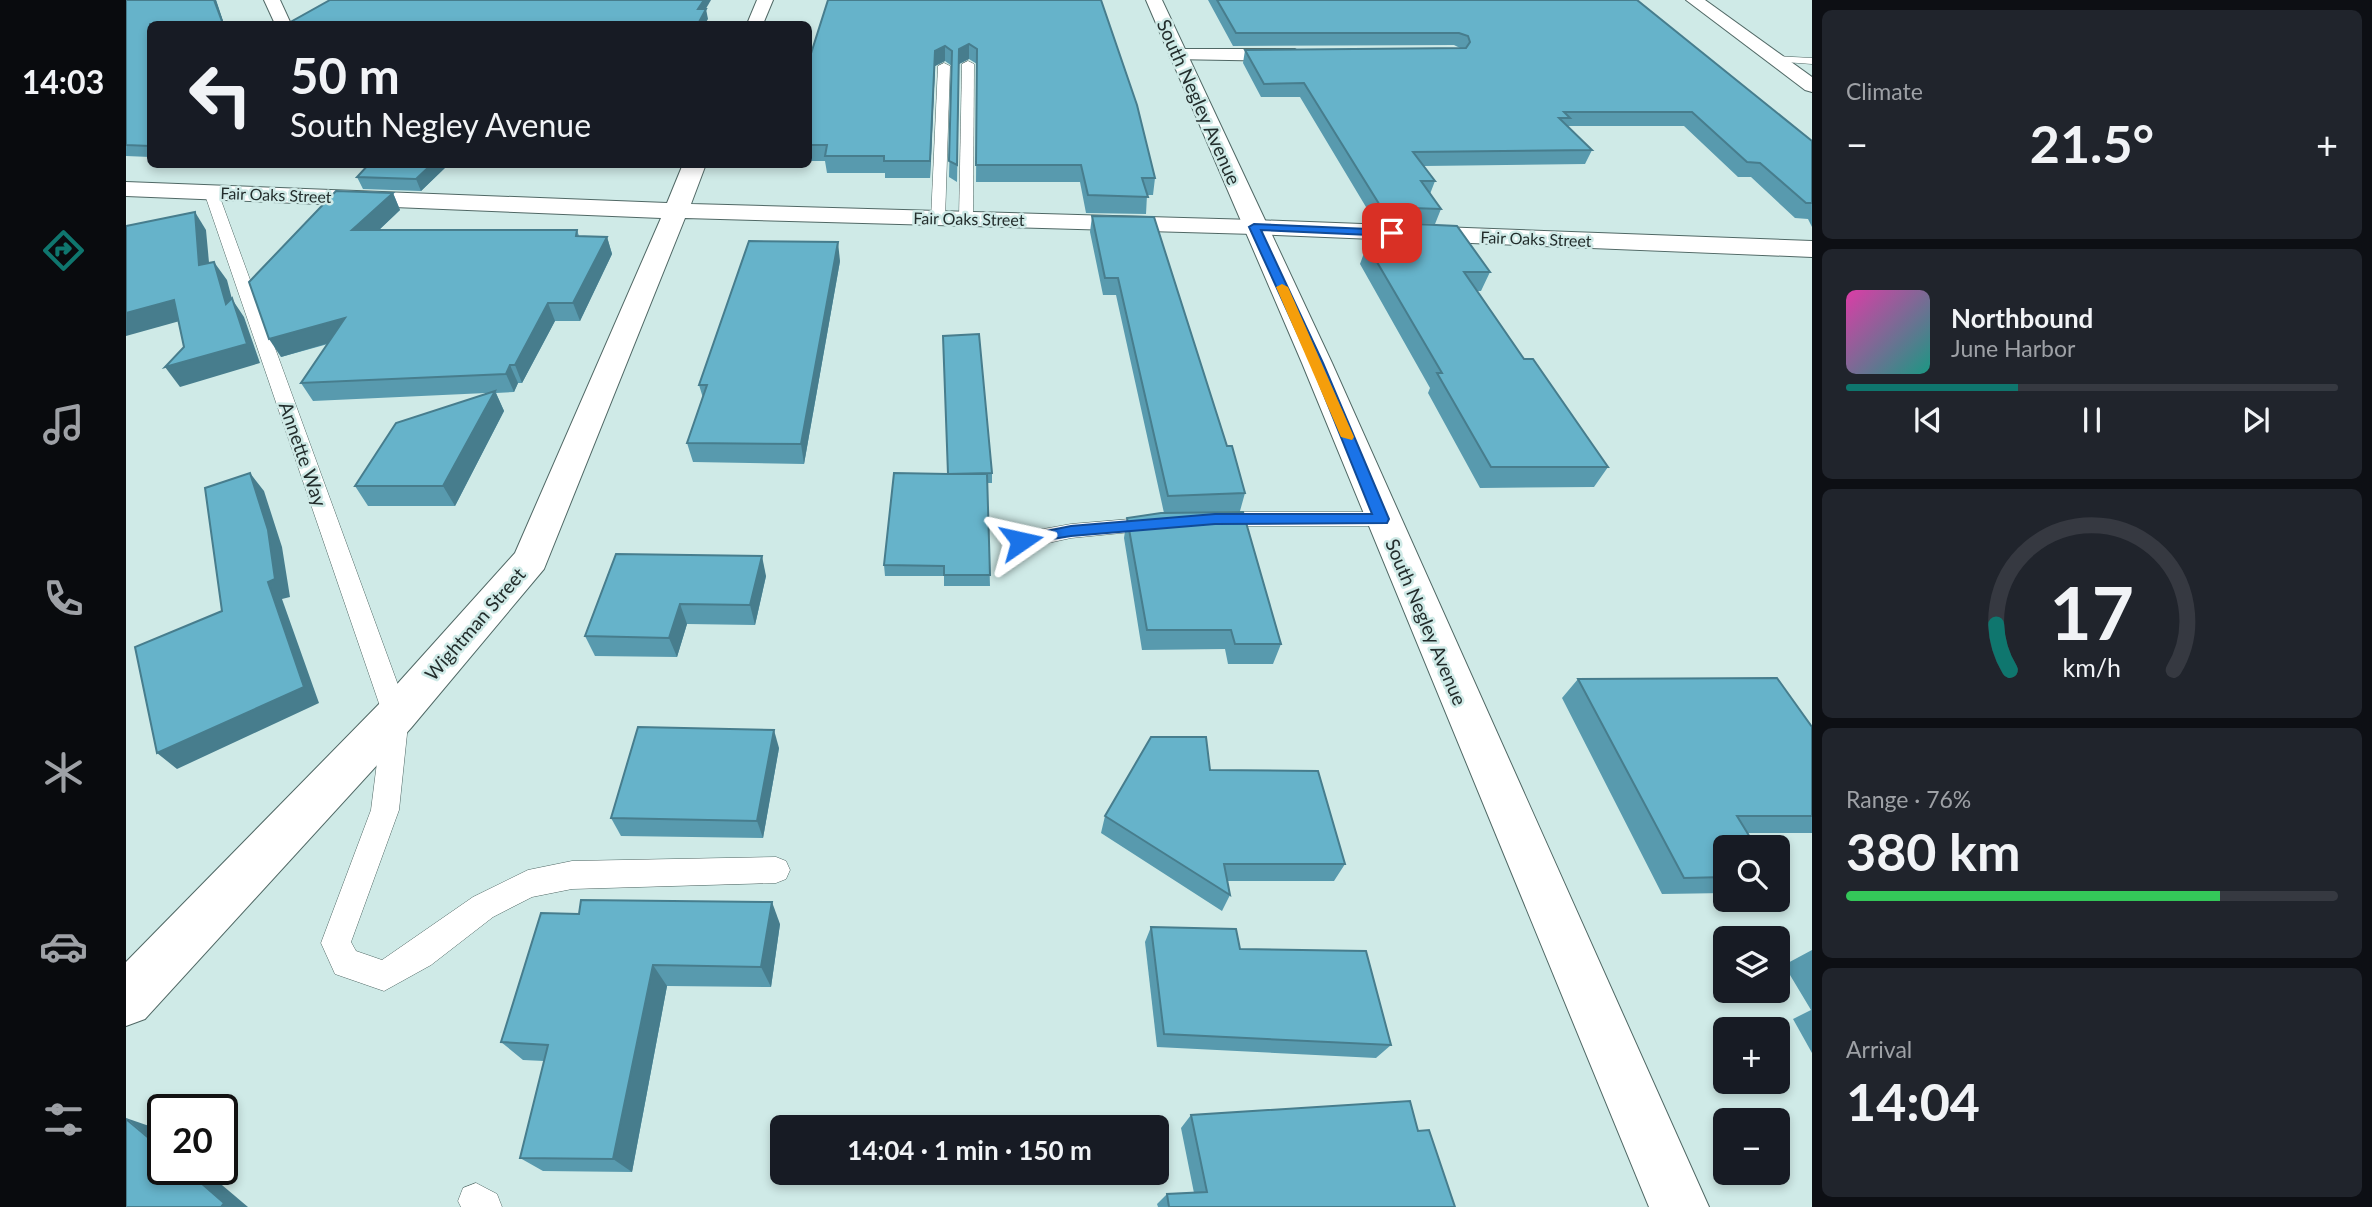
<!DOCTYPE html>
<meta charset="utf-8">
<style>
:root{--surface:#171b24;--page:#20242c;--text:#f1f3f6;--muted:#9ea1a6;--line:#363941;--accent:#0f766e}
body{margin:0;font-family:Lato,sans-serif;background:var(--page);color:var(--text);height:100vh;display:flex;flex-direction:column;font-size:26px;white-space:nowrap}
*{box-sizing:border-box;margin:0}
p{font-size:23px;color:var(--muted)}
.icon{flex:none;width:38px;height:38px;fill:none;stroke:currentColor;stroke-width:2;stroke-linecap:round;stroke-linejoin:round}
.map{position:relative;flex:1;overflow:hidden}
.details{display:flex;flex-direction:column;gap:10px;padding:10px;background:#0d0f14;width:560px}
.details>*{flex:none}
.hud{position:absolute;left:21px;top:21px;width:665px;height:147px;border-radius:10px;box-shadow:0 4px 10px #0003;background:#171b24;color:var(--text);overflow:hidden}
.fabs{position:absolute;left:1587px;top:835px;display:grid;gap:14px}
.fabs a{display:grid;place-items:center;width:77px;height:77px;border-radius:10px;background:var(--surface);box-shadow:0 4px 10px #0003;font-size:35px}
.speed{position:absolute;left:21px;top:1094px;display:flex;gap:14px;font-size:35px;font-weight:700;text-align:center}
.speed>*{display:grid;place-content:center;width:91px;height:91px;border-radius:50%;background:var(--surface);box-shadow:0 4px 10px #0003;line-height:1}
.speed .limit{border:4px solid #111;border-radius:10px;background:#fff;color:#111}
.pin{position:absolute;display:grid;place-items:center;width:60px;height:60px;color:#fff;margin:-30px;border-radius:14px;box-shadow:0 4px 10px #0006}
.me{position:absolute;width:77px;margin:-38px;rotate:79deg;stroke-linejoin:round;filter:drop-shadow(0 0 5px #0008)}
.turn{display:flex;align-items:center;gap:24px;height:147px;padding:0 28px;font-size:32px}
.turn .icon{width:91px;height:91px;stroke-width:2.5}
.turn b{display:block;font-size:49px;line-height:60px}
.big{font-size:52px;font-weight:700;line-height:1.1}
.details .widget{flex:1;display:flex;flex-direction:column;justify-content:center;gap:10px;min-width:0;padding:0 24px;border-radius:10px;background:var(--page)}
.details .dial{align-items:center;gap:0}
.dial svg{height:182px;overflow:visible;fill:none;stroke:var(--line);stroke-width:7;stroke-linecap:round;text-anchor:middle}
.dial text{fill:var(--text);stroke:none}
.song{display:flex;align-items:center;gap:21px}
.cover{width:84px;height:84px;border-radius:10px;background:linear-gradient(135deg,hsl(320 70% 55%),hsl(170 70% 35%))}
.played{height:7px;border-radius:4px;background:linear-gradient(90deg,var(--accent) 35%,var(--line) 35%)}
.keys{display:flex;justify-content:space-around;direction:ltr}
.heat{display:flex;justify-content:space-between;align-items:center;font-size:38px;direction:ltr}
.charge{height:10px;border-radius:5px;background:linear-gradient(90deg,#34c759 76%,var(--line) 0)}
.trip{position:absolute;left:644px;top:1115px;width:399px;height:70px;border-radius:10px;background:var(--surface);box-shadow:0 4px 10px #0003;font-weight:700;line-height:70px;text-align:center}
main{display:flex;flex:1;min-height:0}
.tabs{display:flex;flex-direction:column;width:126px;justify-content:space-around;align-items:center;background:#090b0e;color:var(--muted)}
.tabs .icon{width:49px;height:49px}
.tabs .current{color:var(--accent)}
.tabs b{font-size:32px;color:var(--text)}
.map>svg:first-child{display:block}
.lines{fill:none;stroke-linecap:round;stroke-linejoin:round}
.service-casing{stroke:#506865;stroke-width:1}
.minor-casing{stroke:#506865;stroke-width:2}
.tertiary-casing{stroke:#506865;stroke-width:2}
.service{fill:#fff;fill-rule:evenodd}
.minor{fill:#fff;fill-rule:evenodd}
.tertiary{fill:#fff;fill-rule:evenodd}
.wall{fill:#589aae}
.shaded-wall{fill:#477d8d}
.building{fill:#66b3ca;stroke:#477d8d;stroke-width:2}
.route{fill:#1a73e8;stroke:#114b97;stroke-width:2}
.slow{fill:#f59e0b}
.labels{text-anchor:middle;stroke-width:5;stroke-linejoin:round;paint-order:stroke}
.far-street-label{font-size:16px;fill:#232d2c;stroke:#cfeae7}
.street-label{font-size:19px;fill:#232d2c;stroke:#cfeae7}
</style>
<main>
<nav class="tabs">
<b>14:03</b>
<svg class="icon current" aria-label="directions" viewBox="0 0 24 24"><path d="M12 3l9 9-9 9-9-9zM9 14v-3h6M13 9l2 2-2 2"/></svg>
<svg class="icon" aria-label="music" viewBox="0 0 24 24"><path d="M9 18V5l10-2v13"/><circle cx="6" cy="18" r="3"/><circle cx="16" cy="16" r="3"/></svg>
<svg class="icon" aria-label="phone" viewBox="0 0 24 24"><path d="M5 4h4l2 5-3 2q2 4 5 5l2-3 5 2v4C11 20 4 13 5 4z"/></svg>
<svg class="icon" aria-label="climate" viewBox="0 0 24 24"><path d="M12 3v18M4 7l16 10M4 17L20 7"/></svg>
<svg class="icon" aria-label="car" viewBox="0 0 24 24"><path d="M5 17H2v-5l4-1 3-4h7l3 4 3 1v5h-3M9 17h6M6 11h13"/><circle cx="7" cy="17" r="2"/><circle cx="17" cy="17" r="2"/></svg>
<svg class="icon" aria-label="filters" viewBox="0 0 24 24"><path d="M4 7h16M4 17h16"/><circle cx="9" cy="7" r="2"/><circle cx="15" cy="17" r="2"/></svg>
</nav>
<div class="map">
<svg width="1686" height="1207" viewBox="0 0 1686 1207">
<rect width="100%" height="100%" fill="#cfeae7"/>
<g class="lines">
<g class="service-casing">
<g id="service">
<polygon points="1649,56 1686,58 1686,64 1645,61 1643,59"/>
<polygon points="842,61 848,64 847,219 840,223 833,219 836,64"/>
<polygon points="818,63 824,66 819,219 812,223 805,219 812,66"/>
<polygon points="85,188 92,192 283,715 273,810 225,942 230,951 256,960 347,897 402,870 446,861 650,857 660,861 664,870 660,879 650,883 446,889 406,897 367,917 305,965 258,991 209,974 195,943 245,810 257,715 78,192"/>
<polygon points="1091,512 1255,512 1262,514 1265,519 1262,524 1255,526 1091,526 1084,524 1081,519 1084,514"/>
<polygon points="1029,517 1036,519 1040,524 1036,529 945,538 895,549 887,546 884,541 887,536 895,533 945,524"/>
<polygon points="350,1183 371,1194 376,1207 335,1207 332,1201 337,1188"/>
</g>
</g>
<g class="minor-casing">
<g id="minor">
<polygon points="138,0 154,0 165,24 149,24"/>
<polygon points="631,0 647,0 637,24 621,24"/>
<polygon points="1560,0 1579,0 1686,77 1686,92 1679,90"/>
<polygon points="1052,49 1169,49 1178,55 1169,61 1045,59 1043,55"/>
<polygon points="557,164 580,164 565,204 1128,220 1686,241 1686,257 1128,234 559,218 418,569 285,728 19,1019 0,1026 0,962 255,702 389,553 535,218 0,196 0,182 541,203"/>
</g>
</g>
<g class="tertiary-casing">
<polygon id="tertiary" points="1020,0 1036,0 1206,363 1583,1207 1523,1207 1176,363"/>
</g>
<use href="#service" class="service"/>
<use href="#minor" class="minor"/>
<use href="#tertiary" class="tertiary"/>
</g>
<g class="wall">
<polygon points="0,0 90,0 98,24 24,24 24,157 0,156"/>
<polygon points="975,0 1029,178 1027,195 1021,195 1020,214 960,213 954,182 850,182 851,64 843,59 833,64 831,182 823,177 826,66 819,61 809,66 804,178 759,178 759,173 701,173 699,161 682,161 682,63"/>
<polygon points="1082,0 1511,0 1686,141 1686,227 1682,219 1669,218 1625,177 1612,177 1558,126 1441,126 1466,150 1459,164 1298,166 1309,181 1304,194 1315,209 1309,224 1249,222 1174,97 1135,97 1117,63 1119,50 1334,48 1328,45 1107,46"/>
<polygon points="241,164 323,164 295,191 237,189 231,177 243,165"/>
<polygon points="267,193 274,210 253,230 451,230 453,236 481,237 486,254 454,321 429,321 396,383 392,383 388,392 370,393 378,411 329,506 242,506 229,486 360,393 187,401 175,383 202,344 155,357"/>
<polygon points="966,216 1101,446 1119,493 1114,511 1063,513 1155,644 1147,664 1102,664 1099,649 1016,650 998,538 1001,518 1038,513 990,295 977,295 964,232"/>
<polygon points="1268,223 1364,272 1355,291 1351,291 1398,359 1482,467 1468,487 1354,488 1302,393 1304,388 1234,264 1241,245 1263,245 1261,242"/>
<polygon points="714,261 678,464 567,462 561,443 577,398 573,385"/>
<polygon points="866,473 866,483 861,483 864,586 818,586 818,576 759,576 758,565 822,474"/>
<polygon points="490,554 640,576 629,625 561,624 551,657 469,656 459,636"/>
<polygon points="1452,679 1686,727 1686,833 1622,833 1600,847 1600,893 1536,894 1436,698"/>
<polygon points="653,748 637,838 495,836 485,818"/>
<polygon points="1084,770 1219,864 1208,881 1101,881 1104,895 1096,911 975,833 979,816"/>
<polygon points="415,913 654,924 645,987 541,986 506,1172 417,1171 394,1158 418,1061 397,1060 375,1042"/>
<polygon points="1025,927 1114,949 1265,1045 1250,1058 1031,1047 1019,942"/>
<polygon points="1686,950 1686,1053 1667,1019 1685,1010 1658,965"/>
<polygon points="1065,1115 1292,1131 1329,1207 1032,1207 1031,1204 1041,1194 1068,1193 1055,1128"/>
</g>
<g class="shaded-wall">
<polygon points="88,0 90,0 98,24 97,24"/>
<polygon points="578,0 585,0 574,19 572,9"/>
<polygon points="580,9 582,19 579,24 572,24"/>
<polygon points="843,44 843,59 833,64 831,182 833,49"/>
<polygon points="819,46 819,61 809,66 804,178 804,161 809,51"/>
<polygon points="306,164 323,164 295,191 290,179"/>
<polygon points="267,193 274,210 235,247 226,230"/>
<polygon points="69,212 80,230 85,284 73,265"/>
<polygon points="481,237 486,254 454,321 447,303"/>
<polygon points="712,242 714,261 678,464 675,444"/>
<polygon points="88,262 101,280 106,299 118,317 134,363 54,387 39,367 100,304"/>
<polygon points="48,300 61,319 0,336 0,313"/>
<polygon points="422,303 429,321 396,383 389,365"/>
<polygon points="219,318 230,335 155,357 143,339"/>
<polygon points="384,365 392,383 388,392 380,374"/>
<polygon points="369,391 378,411 329,506 317,486"/>
<polygon points="124,473 138,491 156,547 164,597 156,599 193,703 51,769 31,753 142,582"/>
<polygon points="636,556 640,576 629,625 624,605"/>
<polygon points="554,604 561,624 551,657 543,638"/>
<polygon points="648,730 653,748 637,838 631,821"/>
<polygon points="646,902 654,924 645,987 635,967"/>
<polygon points="527,965 541,986 506,1172 487,1159"/>
<polygon points="0,1118 29,1128 37,1135 37,1150"/>
<polygon points="59,1169 77,1169 122,1207 95,1207"/>
</g>
<g class="building">
<polygon points="0,0 88,0 97,24 24,24 24,146 0,145"/>
<polygon points="204,0 578,0 572,9 580,9 572,24 161,24"/>
<polygon points="702,0 975,0 1011,105 1029,178 1016,178 1022,197 962,195 955,165 850,165 851,49 843,44 833,49 831,165 823,161 826,51 819,46 809,51 804,161 758,161 758,156 699,156 701,145 682,145 682,63"/>
<polygon points="1091,0 1511,0 1686,141 1686,203 1680,203 1634,163 1621,162 1566,112 1438,112 1444,118 1433,118 1466,150 1287,152 1309,181 1295,181 1315,209 1255,207 1178,83 1138,84 1119,50 1340,48 1344,42 1342,36 1333,33 1110,33"/>
<polygon points="243,164 306,164 290,179 231,177"/>
<polygon points="210,191 267,193 226,230 451,230 450,236 481,237 447,303 422,303 389,365 384,365 380,374 175,383 219,318 143,339 123,282"/>
<polygon points="69,212 73,265 88,262 100,304 106,298 121,344 39,367 58,347 48,300 0,313 0,226"/>
<polygon points="966,216 1028,217 1101,446 1106,446 1119,493 1042,496 992,278 979,278"/>
<polygon points="1268,223 1331,226 1364,272 1338,272 1398,359 1407,359 1482,467 1365,467 1311,373 1316,373 1241,245 1282,244"/>
<polygon points="623,241 712,242 675,444 561,443 581,385 573,385"/>
<polygon points="853,334 866,473 822,474 861,474 864,575 818,575 818,566 758,565 768,473 822,474 817,336"/>
<polygon points="369,391 317,486 229,486 270,423"/>
<polygon points="124,473 142,530 149,579 142,582 178,687 31,753 9,647 96,611 79,488"/>
<polygon points="1117,512 1155,644 1109,644 1105,630 1021,630 1001,518 1035,513"/>
<polygon points="490,554 636,556 624,605 554,604 543,638 459,636"/>
<polygon points="1651,678 1686,727 1686,816 1611,816 1630,847 1600,847 1600,877 1558,878 1452,679"/>
<polygon points="512,727 648,730 631,821 485,818"/>
<polygon points="1025,737 1080,737 1084,770 1192,771 1219,864 1098,864 1104,895 979,816"/>
<polygon points="455,900 646,902 635,967 527,965 487,1159 394,1158 422,1045 375,1042 415,913 453,914"/>
<polygon points="1025,927 1110,929 1114,949 1240,951 1265,1045 1038,1034"/>
<polygon points="1284,1101 1292,1131 1303,1130 1329,1207 1043,1207 1041,1194 1081,1192 1065,1115"/>
<polygon points="0,1119 37,1150 37,1169 59,1169 98,1203 95,1207 0,1207"/>
</g>
<polygon class="route" points="1128,224 1266,230 1271,233 1266,236 1135,230 1197,363 1263,519 1261,523 1089,524 945,536 890,545 890,537 945,526 1089,514 1246,514 1185,363 1123,227"/>
<polygon class="slow" points="1156,284 1162,287 1228,437 1226,440 1215,437 1150,287"/>
<g class="labels">
<g class="far-street-label">
<text transform="translate(150 195) rotate(2)" y="6">Fair Oaks Street</text>
<text transform="translate(843 219) rotate(1)" y="6">Fair Oaks Street</text>
<text transform="translate(1410 239) rotate(2)" y="6">Fair Oaks Street</text>
</g>
<g class="street-label">
<text transform="translate(1073 102) rotate(66)" y="7">South Negley Avenue</text>
<text transform="translate(177 454) rotate(71)" y="7">Annette Way</text>
<text transform="translate(1300 622) rotate(67)" y="7">South Negley Avenue</text>
<text transform="translate(349 624) rotate(-49)" y="7">Wightman Street</text>
</g>
</g>
</svg>
<div class="fabs">
<a><svg class="icon" aria-label="search" viewBox="0 0 24 24"><circle cx="10" cy="10" r="6"/><path d="M15 15l6 6"/></svg></a>
<a><svg class="icon" aria-label="layers" viewBox="0 0 24 24"><path d="M12 4l9 5-9 5-9-5zM3 14l9 5 9-5"/></svg></a>
<a>+</a>
<a>−</a>
</div>
<div class="speed"><div class="limit">20</div></div>
<div class="pin" style="left:1266px;top:233px;background:#d93025"><svg class="icon" aria-label="arrive" viewBox="0 0 24 24"><path d="M6 21V4h12l-3 4 3 4H6"/></svg></div>
<svg class="me" style="left:895px;top:541px" viewBox="-20 -20 40 40"><path d="M0-17L14 15 0 8-14 15z" fill="#1a73e8" stroke="#fff" stroke-width="4"/></svg>
<div class="trip">14:04 · 1 min · 150 m</div>
<div class="hud">
<div class="turn"><svg class="icon" aria-label="left" viewBox="0 0 24 24"><path d="M17 20v-9H6M10 6l-5 5 5 5"/></svg><div><b>50 m</b>South Negley Avenue</div></div>
</div>
</div>
<section class="details">
<div class="widget"><p>Climate</p>
<div class="heat"><a>−</a><b class="big">21.5°</b><a>+</a></div>
</div>
<div class="widget">
<div class="song"><i class="cover"></i><div><b>Northbound</b><p>June Harbor</p></div></div>
<div class="played"></div>
<div class="keys"><svg class="icon" aria-label="previous" viewBox="0 0 24 24"><path d="M18 5L8 12l10 7zM5 5v14"/></svg><svg class="icon" aria-label="pause" viewBox="0 0 24 24"><path d="M8 5v14M16 5v14"/></svg><svg class="icon" aria-label="next" viewBox="0 0 24 24"><path d="M6 5l10 7-10 7zM19 5v14"/></svg></div>
</div>
<div class="widget dial"><svg viewBox="0 0 100 80">
<path d="M14 69A42 42 0 1 1 86 69"/>
<path d="M14 69A42 42 0 0 1 8 49" stroke="#0f766e"/>
<text x="50" y="56" font-size="32" font-weight="700">17</text>
<text x="50" y="72" font-size="11">km/h</text>
</svg></div>
<div class="widget"><p>Range · 76%</p><b class="big">380 km</b><div class="charge"></div></div>
<div class="widget"><p>Arrival</p><b class="big">14:04</b></div>
</section>
</main>
